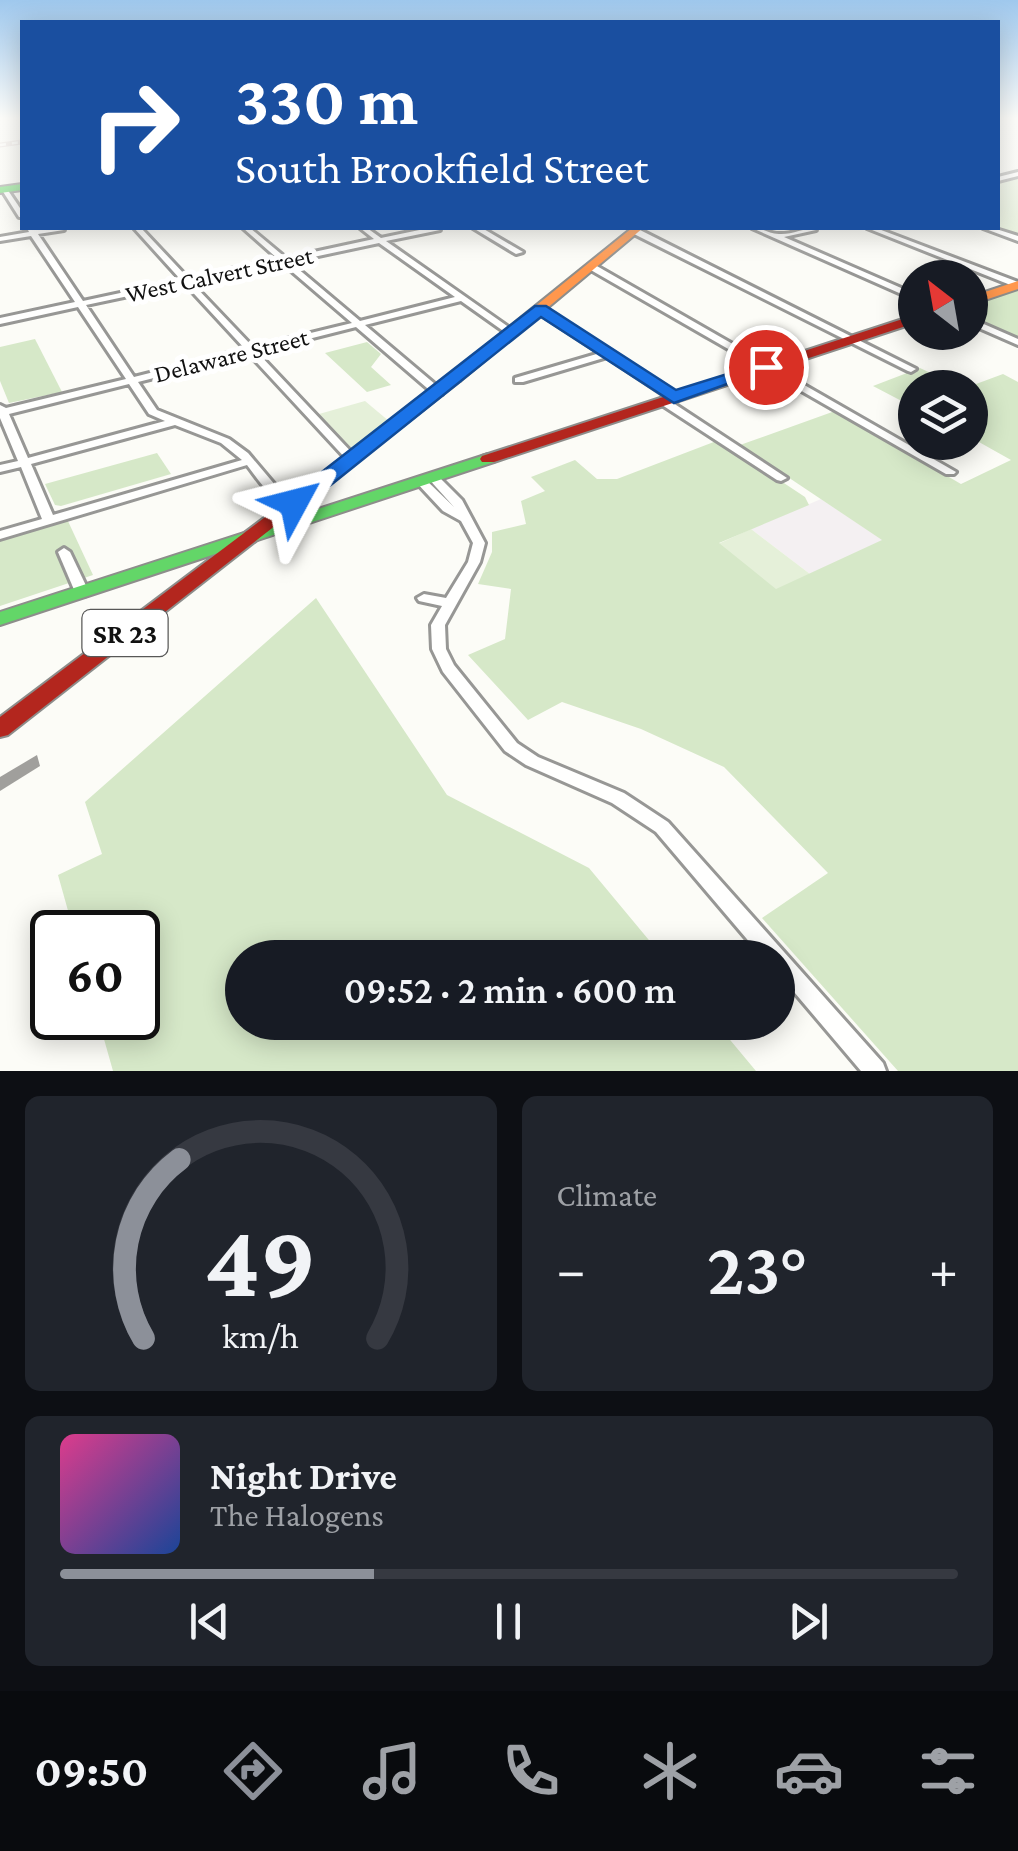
<!DOCTYPE html>
<meta charset="utf-8">
<style>
:root{--surface:#171b24;--page:#20242c;--text:#f1f3f6;--muted:#9ea1a6;--line:#363941;--accent:#8c9099}
body{margin:0;font-family:"Crimson Pro",serif;background:var(--page);color:var(--text);height:100vh;display:flex;flex-direction:column;font-size:38px;white-space:nowrap}
*{box-sizing:border-box;margin:0}
p{font-size:32px;color:var(--muted)}
.icon{flex:none;width:55px;height:55px;fill:none;stroke:currentColor;stroke-width:2;stroke-linecap:round;stroke-linejoin:round}
.map{position:relative;height:1071px;overflow:hidden}
.panel{display:flex;flex-direction:column;gap:25px;padding:25px;background:#0d0f14;flex:1}
.panel>*{flex:none}
.banner{position:absolute;left:20px;top:20px;width:980px;height:210px;border-radius:0px;box-shadow:0 5px 25px #0003;background:#1a4fa0;color:#fff;overflow:hidden}
.needle{width:65px;rotate:329deg}
.buttons{position:absolute;left:898px;top:260px;display:grid;gap:20px}
.buttons a{display:grid;place-items:center;width:90px;height:90px;border-radius:50%;background:var(--surface);box-shadow:0 5px 25px #0003;font-size:50px}
.speed{position:absolute;left:30px;top:910px;display:flex;gap:20px;font-size:50px;font-weight:700;text-align:center}
.speed>*{display:grid;place-content:center;width:130px;height:130px;border-radius:50%;background:var(--surface);box-shadow:0 5px 25px #0003;line-height:1}
.speed .limit{border:5px solid #111;border-radius:15px;background:#fff;color:#111}
.pin{position:absolute;display:grid;place-items:center;width:85px;height:85px;color:#fff;margin:-42px;border:5px solid #fff;border-radius:50%;box-shadow:0 2px 10px #0007}
.me{position:absolute;width:110px;margin:-55px;rotate:52deg;stroke-linejoin:round;filter:drop-shadow(0 0 8px #0008)}
.turn{display:flex;align-items:center;gap:35px;height:210px;padding:0 50px;font-size:45px}
.turn .icon{width:130px;height:130px;stroke-width:2.5}
.turn b{display:block;font-size:70px;line-height:85px}
.big{font-size:75px;font-weight:600;line-height:1.1}
.panel .widget{flex:1;display:flex;flex-direction:column;justify-content:center;gap:15px;min-width:0;padding:0 35px;border-radius:15px;background:var(--page)}
.panel .dial{align-items:center;gap:0}
.dial svg{height:260px;overflow:visible;fill:none;stroke:var(--line);stroke-width:7;stroke-linecap:round;text-anchor:middle}
.dial text{fill:var(--text);stroke:none}
.song{display:flex;align-items:center;gap:30px}
.cover{width:120px;height:120px;border-radius:15px;background:linear-gradient(135deg,hsl(330 70% 55%),hsl(220 70% 35%))}
.played{height:10px;border-radius:5px;background:linear-gradient(90deg,var(--accent) 35%,var(--line) 35%)}
.keys{display:flex;justify-content:space-around;direction:ltr}
.heat{display:flex;justify-content:space-between;align-items:center;font-size:55px;direction:ltr}
.panel .tiles{flex:1;display:grid;gap:25px;grid-template-columns:1fr 1fr}
.widget:last-child{grid-column:span 2}
.trip{position:absolute;left:225px;top:940px;width:570px;height:100px;border-radius:50px;background:var(--surface);box-shadow:0 5px 25px #0003;font-weight:600;line-height:100px;text-align:center}
.tab-bar{display:flex;height:160px;justify-content:space-around;align-items:center;background:#090b0e;color:var(--muted)}
.tab-bar .icon{width:70px;height:70px}
.tab-bar .selected{color:var(--accent)}
.tab-bar b{font-size:45px;color:var(--text)}
.map>svg:first-child{display:block}
.industrial{fill:#f4f0f2}
.green{fill:#e5f0d9}
.forest{fill:#d6e8c8}
.building{fill:#a09f9c}
.lines{fill:none;stroke-linecap:round;stroke-linejoin:round}
.street-casing{stroke:#979795;stroke-width:6}
.fast-casing{stroke:#8d8d8b;stroke-width:4}
.slow-casing{stroke:#8d8d8b;stroke-width:4}
.jam-casing{stroke:#8d8d8b;stroke-width:4}
.street{fill:#fffffe;fill-rule:evenodd}
.fast{fill:#63d668;fill-rule:evenodd}
.slow{fill:#ff974d;fill-rule:evenodd}
.jam{fill:#b3261e;fill-rule:evenodd}
.rail-casing{stroke:#d7c8c7;stroke-width:5}
.rail{stroke:#fff;stroke-width:2.5;stroke-dasharray:6;stroke-linecap:butt}
.route{fill:#1a73e8;stroke:#114b97;stroke-width:2.5}
.labels{text-anchor:middle;stroke-width:10;stroke-linejoin:round;paint-order:stroke}
.far-street-label{font-size:25px;fill:#111;stroke:#fff}
.shield{fill:#fff;stroke:#585858;stroke-width:2.5}
.shield-label{font-size:28px;font-weight:bold;fill:#111}
</style>
<div class="map">
<svg width="1018" height="1071" viewBox="0 0 1018 1071">
<rect width="100%" height="100%" fill="#fcfcf7"/>
<polygon class="industrial" points="821,499 883,540 810,574 751,529"/>
<g class="green">
<polygon points="1018,176 1018,236 993,228 998,228 998,181"/>
<polygon points="365,401 390,422 354,451 319,414"/>
<polygon points="751,529 810,574 776,590 718,544"/>
</g>
<g class="forest">
<polygon points="1018,289 1018,339 970,318 970,306"/>
<polygon points="35,339 62,392 9,403 0,381 0,347"/>
<polygon points="367,342 381,354 371,367 391,385 367,392 325,353"/>
<polygon points="920,368 960,387 915,388 915,408 873,386"/>
<polygon points="1003,374 1018,382 1018,1071 898,1071 762,918 828,873 724,767 641,729 562,702 528,720 468,655 505,639 511,589 478,584 492,552 492,532 526,524 521,501 545,491 531,477 575,460 597,479 617,479 719,440 805,497 809,505 719,543 776,589 882,540 740,445 835,411 961,484 1011,460 970,437 968,387"/>
<polygon points="157,453 171,474 61,506 55,505 45,484"/>
<polygon points="67,519 93,575 0,606 0,539"/>
<polygon points="316,598 447,795 589,868 663,957 242,958 242,1022 716,1023 756,1071 113,1071 98,1018 138,1018 138,932 74,932 58,875 102,854 85,802"/>
</g>
<polygon class="building" points="37,755 40,766 0,791 0,777"/>
<g class="lines">
<g class="street-casing">
<g id="street">
<polygon points="1018,172 1018,176 998,181 998,177"/>
<polygon points="3,189 7,189 22,211 22,217 19,217 2,190"/>
<path d="M 27,228 L 33,228 L 35,230 L 64,228 L 64,230 L 38,234 L 83,301 L 181,280 L 134,228 L 141,228 L 188,278 L 278,259 L 243,228 L 250,228 L 286,258 L 374,239 L 360,228 L 367,228 L 381,238 L 429,228 L 440,228 L 440,230 L 386,241 L 517,333 L 509,335 L 461,301 L 365,325 L 442,390 L 442,394 L 434,394 L 356,327 L 257,352 L 356,457 L 358,459 L 356,461 L 348,461 L 249,354 L 138,382 L 157,410 L 229,439 L 248,453 L 281,492 L 298,500 L 300,503 L 298,506 C 274,506 261,483 247,465 L 0,539 L 0,531 L 42,519 L 21,467 L 0,472 L 0,465 L 18,461 L 0,418 L 0,405 L 6,408 L 126,379 L 78,307 L 0,324 L 0,318 L 75,302 L 31,236 L 0,241 L 0,237 L 29,232 ZM 379,243 L 455,297 L 360,321 L 290,262 ZM 282,263 L 352,323 L 253,347 L 192,283 ZM 185,284 L 245,349 L 134,377 L 86,305 ZM 129,384 L 149,414 L 165,421 L 28,458 L 9,414 ZM 175,425 L 221,443 L 242,460 L 53,515 L 31,464 Z"/>
<polygon points="473,228 482,228 523,252 516,254"/>
<path d="M 752,228 C 764,228 769,234 779,234 C 791,235 804,228 816,228 L 816,230 L 784,237 L 915,294 L 915,300 Z"/>
<polygon points="867,228 876,228 1018,282 1018,288"/>
<polygon points="983,228 993,228 1018,236 1018,241"/>
<polygon points="632,229 638,229 916,369 911,372 908,371 632,233"/>
<polygon points="589,265 595,265 956,472 954,474 946,474 589,269"/>
<polygon points="540,307 679,397 674,400 670,399 607,357 523,382 515,382 515,378 600,353 537,312 537,308"/>
<polygon points="970,318 1018,339 1018,345 970,324"/>
<polygon points="663,398 667,399 787,478 781,481 777,480 659,403 658,401"/>
<polygon points="433,474 437,475 462,500 485,543 480,562 445,625 446,649 454,665 517,743 538,757 624,793 668,822 883,1063 886,1071 861,1071 778,973 778,958 763,958 656,832 612,803 526,765 505,751 443,672 432,649 431,625 442,606 419,601 417,598 424,594 446,598 468,562 473,543 461,521 443,511 415,481 417,479 425,479 454,507 427,477"/>
<polygon points="64,548 70,552 89,592 87,595 82,596 75,592 58,552"/>
</g>
</g>
<g class="fast-casing">
<g id="fast">
<polygon points="22,184 22,190 0,193 0,187"/>
<polygon points="488,454 496,459 494,462 0,625 0,612"/>
</g>
</g>
<g class="slow-casing">
<g id="slow">
<polygon points="632,228 643,228 460,381 450,381 450,375"/>
<polygon points="1018,281 1018,289 970,305 970,297"/>
</g>
</g>
<g class="jam-casing">
<g id="jam">
<polygon points="915,315 915,323 494,462 482,462 480,459 482,456"/>
<polygon points="455,374 462,378 460,381 8,735 0,737 0,717"/>
</g>
</g>
<use href="#street" class="street"/>
<use href="#fast" class="fast"/>
<use href="#slow" class="slow"/>
<use href="#jam" class="jam"/>
<g class="rail-casing">
<polyline id="rail" points="0,145 22,142"/>
</g>
<use href="#rail" class="rail"/>
</g>
<linearGradient id="sky" x2="0" y2="1"><stop stop-color="#9fc8ed"/><stop offset="0.44" stop-color="#fefefb"/><stop offset="1" stop-color="#fefefb" stop-opacity="0"/></linearGradient>
<rect width="1018" height="269" fill="url(#sky)"/>
<polygon class="route" points="535,306 546,306 676,390 766,362 775,367 674,403 541,317 302,508 287,508 287,499"/>
<g class="labels">
<g class="far-street-label">
<text transform="translate(219 274) rotate(-12)" y="9">West Calvert Street</text>
<text transform="translate(231 355) rotate(-14)" y="9">Delaware Street</text>
</g>
<rect class="shield" x="82.5" y="610" width="85" height="46" rx="8"/>
<g class="shield-label">
<text x="125" y="643">SR 23</text>
</g>
</g>
</svg>
<div class="buttons">
<a><svg class="needle" viewBox="-14 -14 28 28"><path d="M0-13l5 13h-10z" fill="#e53935"/><path d="M0 13l5-13h-10z" fill="#9ea1a6"/></svg></a>
<a><svg class="icon" aria-label="layers" viewBox="0 0 24 24"><path d="M12 4l9 5-9 5-9-5zM3 14l9 5 9-5"/></svg></a>
</div>
<div class="speed"><div class="limit">60</div></div>
<div class="pin" style="left:766px;top:367px;background:#d93025"><svg class="icon" aria-label="arrive" viewBox="0 0 24 24"><path d="M6 21V4h12l-3 4 3 4H6"/></svg></div>
<svg class="me" style="left:294px;top:503px" viewBox="-20 -20 40 40"><path d="M0-17L14 15 0 8-14 15z" fill="#1a73e8" stroke="#fff" stroke-width="4"/></svg>
<div class="trip">09:52 · 2 min · 600 m</div>
<div class="banner">
<div class="turn"><svg class="icon" aria-label="right" viewBox="0 0 24 24"><path d="M7 20v-9h11M14 6l5 5-5 5"/></svg><div><b>330 m</b>South Brookfield Street</div></div>
</div>
</div>
<section class="panel">
<div class="tiles">
<div class="widget dial"><svg viewBox="0 0 100 80">
<path d="M14 69A42 42 0 1 1 86 69"/>
<path d="M14 69A42 42 0 0 1 25 14" stroke="#8c9099"/>
<text x="50" y="56" font-size="32" font-weight="700">49</text>
<text x="50" y="72" font-size="11">km/h</text>
</svg></div>
<div class="widget"><p>Climate</p>
<div class="heat"><a>−</a><b class="big">23°</b><a>+</a></div>
</div>
<div class="widget">
<div class="song"><i class="cover"></i><div><b>Night Drive</b><p>The Halogens</p></div></div>
<div class="played"></div>
<div class="keys"><svg class="icon" aria-label="previous" viewBox="0 0 24 24"><path d="M18 5L8 12l10 7zM5 5v14"/></svg><svg class="icon" aria-label="pause" viewBox="0 0 24 24"><path d="M8 5v14M16 5v14"/></svg><svg class="icon" aria-label="next" viewBox="0 0 24 24"><path d="M6 5l10 7-10 7zM19 5v14"/></svg></div>
</div>
</div>
</section>
<nav class="tab-bar">
<b>09:50</b>
<svg class="icon selected" aria-label="directions" viewBox="0 0 24 24"><path d="M12 3l9 9-9 9-9-9zM9 14v-3h6M13 9l2 2-2 2"/></svg>
<svg class="icon" aria-label="music" viewBox="0 0 24 24"><path d="M9 18V5l10-2v13"/><circle cx="6" cy="18" r="3"/><circle cx="16" cy="16" r="3"/></svg>
<svg class="icon" aria-label="phone" viewBox="0 0 24 24"><path d="M5 4h4l2 5-3 2q2 4 5 5l2-3 5 2v4C11 20 4 13 5 4z"/></svg>
<svg class="icon" aria-label="climate" viewBox="0 0 24 24"><path d="M12 3v18M4 7l16 10M4 17L20 7"/></svg>
<svg class="icon" aria-label="car" viewBox="0 0 24 24"><path d="M5 17H2v-5l4-1 3-4h7l3 4 3 1v5h-3M9 17h6M6 11h13"/><circle cx="7" cy="17" r="2"/><circle cx="17" cy="17" r="2"/></svg>
<svg class="icon" aria-label="filters" viewBox="0 0 24 24"><path d="M4 7h16M4 17h16"/><circle cx="9" cy="7" r="2"/><circle cx="15" cy="17" r="2"/></svg>
</nav>
